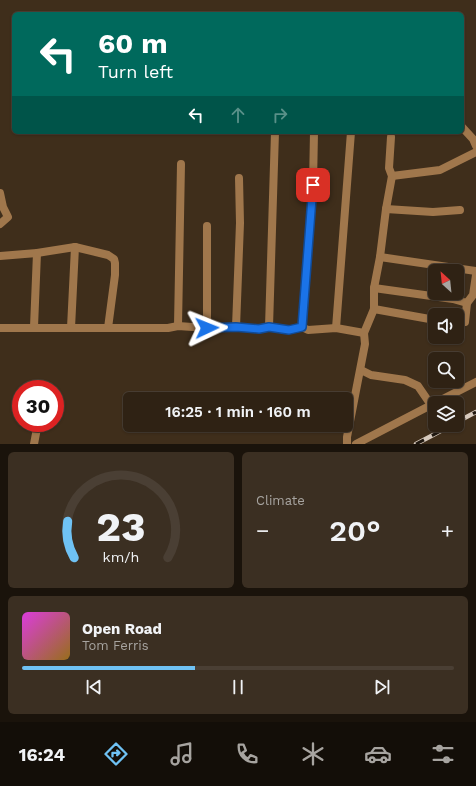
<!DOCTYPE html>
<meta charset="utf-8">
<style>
:root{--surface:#2f2214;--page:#3b2f22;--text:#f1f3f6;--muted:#a7a4a0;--line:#4a3f34;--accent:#6fc2f4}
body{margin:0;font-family:"Work Sans",sans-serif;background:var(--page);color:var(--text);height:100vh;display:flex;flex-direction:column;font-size:15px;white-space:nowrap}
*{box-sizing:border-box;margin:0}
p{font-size:13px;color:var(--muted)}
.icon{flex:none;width:22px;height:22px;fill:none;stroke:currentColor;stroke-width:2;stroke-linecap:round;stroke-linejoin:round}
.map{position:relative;height:444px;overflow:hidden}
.details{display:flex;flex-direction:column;gap:8px;padding:8px;background:#1a130b;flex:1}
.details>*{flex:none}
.guide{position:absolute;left:12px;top:12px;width:452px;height:122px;border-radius:6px;box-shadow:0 1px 3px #0004,0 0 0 1px var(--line);background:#00695c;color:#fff;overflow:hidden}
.needle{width:26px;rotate:333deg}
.buttons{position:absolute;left:428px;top:264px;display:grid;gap:8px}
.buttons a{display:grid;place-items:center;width:36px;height:36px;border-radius:6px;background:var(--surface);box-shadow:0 1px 3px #0004,0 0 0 1px var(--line);font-size:20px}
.speed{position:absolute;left:12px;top:380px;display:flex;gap:8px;font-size:20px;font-weight:700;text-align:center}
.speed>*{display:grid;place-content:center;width:52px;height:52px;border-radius:50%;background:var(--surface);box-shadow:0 1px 3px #0004,0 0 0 1px var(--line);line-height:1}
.speed .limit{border:6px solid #d22;background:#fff;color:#111}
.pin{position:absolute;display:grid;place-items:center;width:34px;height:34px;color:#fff;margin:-17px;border-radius:8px;box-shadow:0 2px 6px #0006}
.me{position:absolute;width:44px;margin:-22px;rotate:88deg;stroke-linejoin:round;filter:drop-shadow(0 0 3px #0008)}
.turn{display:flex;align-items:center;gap:14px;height:84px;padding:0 20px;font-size:18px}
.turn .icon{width:52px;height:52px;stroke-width:2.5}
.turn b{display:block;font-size:28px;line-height:34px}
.lanes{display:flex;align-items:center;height:38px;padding:0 20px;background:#0003;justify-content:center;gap:20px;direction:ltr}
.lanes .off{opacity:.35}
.big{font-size:30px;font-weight:600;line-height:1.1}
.details .widget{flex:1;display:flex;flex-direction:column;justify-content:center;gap:6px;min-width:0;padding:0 14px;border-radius:6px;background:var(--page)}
.details .dial{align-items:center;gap:0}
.dial svg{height:104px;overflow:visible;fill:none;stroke:var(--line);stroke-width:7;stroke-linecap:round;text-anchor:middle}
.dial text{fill:var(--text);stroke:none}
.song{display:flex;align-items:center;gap:12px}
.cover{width:48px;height:48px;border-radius:6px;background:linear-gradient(135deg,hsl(300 70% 55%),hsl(40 70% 35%))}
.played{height:4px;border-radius:2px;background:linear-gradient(90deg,var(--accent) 40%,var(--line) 40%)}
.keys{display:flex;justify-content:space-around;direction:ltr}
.heat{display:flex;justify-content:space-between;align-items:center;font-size:22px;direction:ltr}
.details .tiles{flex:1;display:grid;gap:8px;grid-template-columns:1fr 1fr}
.widget:last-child{grid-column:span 2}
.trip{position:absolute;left:123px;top:392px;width:230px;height:40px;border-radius:6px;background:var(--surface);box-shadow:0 1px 3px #0004,0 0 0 1px var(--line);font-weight:600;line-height:40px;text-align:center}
.tab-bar{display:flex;height:64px;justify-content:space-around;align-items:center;background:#130e08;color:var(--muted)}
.tab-bar .icon{width:28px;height:28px}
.tab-bar .selected{color:var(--accent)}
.tab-bar b{font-size:18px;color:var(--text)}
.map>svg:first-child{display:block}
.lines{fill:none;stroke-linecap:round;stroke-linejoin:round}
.street{stroke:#a0774c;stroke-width:8}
.rail-casing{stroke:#d7cabe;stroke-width:4.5}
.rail{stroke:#201810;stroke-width:3;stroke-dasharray:9;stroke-linecap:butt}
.route-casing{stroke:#114b97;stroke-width:10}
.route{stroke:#1a73e8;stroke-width:7}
</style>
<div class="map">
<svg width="476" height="444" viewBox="0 0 476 444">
<rect width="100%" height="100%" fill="#3f2e1b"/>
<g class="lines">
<g class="street">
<polyline points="462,127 473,139 476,146"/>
<polyline points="392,176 440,170 476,152"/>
<polyline points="0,193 3,207 8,217 0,224"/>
<polyline points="386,209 433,212 460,210"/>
<polyline points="207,226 207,328"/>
<polyline points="0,256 37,253 75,247 108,255 114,259 115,263 115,275 108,328"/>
<polyline points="380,257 476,271"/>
<polyline points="374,288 453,299 467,303"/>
<polyline points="374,309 435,320"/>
<polyline points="457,323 465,322 467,303 473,295 476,275"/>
<polyline points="178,326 181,164"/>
<polyline points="34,327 37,253"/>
<polyline points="236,327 240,223 239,178"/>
<polyline points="269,327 275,132"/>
<polyline points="302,327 313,185 314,132"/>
<polyline points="0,328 168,328 178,326 207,328 236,327 259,329 269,327 289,330 302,327 308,330 336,328 364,333 374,309 374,288 380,257 386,209 392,176 389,168 391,137"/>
<polyline points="71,328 75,247"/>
<polyline points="336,328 351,132"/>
<polyline points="361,370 371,375 405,380 418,386 431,405"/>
<polyline points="435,403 476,382"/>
<polyline points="34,444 38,423"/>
<polyline points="347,444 347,437 365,344 364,333"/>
<polyline points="356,444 435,403"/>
</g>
<g class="rail-casing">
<g id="rail">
<polyline points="457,422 476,412"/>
<polyline points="416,444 452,425"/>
</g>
</g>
<use href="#rail" class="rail"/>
</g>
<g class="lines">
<g class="route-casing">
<polyline id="route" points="207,328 236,327 259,329 269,327 289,330 302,327 313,185"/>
</g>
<use href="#route" class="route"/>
</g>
</svg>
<div class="buttons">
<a><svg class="needle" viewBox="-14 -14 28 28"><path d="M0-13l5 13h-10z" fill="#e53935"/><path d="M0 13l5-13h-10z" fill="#a7a4a0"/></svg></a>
<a><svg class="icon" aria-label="sound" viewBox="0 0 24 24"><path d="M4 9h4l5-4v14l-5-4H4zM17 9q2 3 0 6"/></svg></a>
<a><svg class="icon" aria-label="search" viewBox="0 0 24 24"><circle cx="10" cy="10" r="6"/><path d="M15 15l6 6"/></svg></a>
<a><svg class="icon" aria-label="layers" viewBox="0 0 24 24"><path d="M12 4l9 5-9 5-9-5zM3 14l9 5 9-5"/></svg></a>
</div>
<div class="speed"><div class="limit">30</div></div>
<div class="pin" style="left:313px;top:185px;background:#d93025"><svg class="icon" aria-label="arrive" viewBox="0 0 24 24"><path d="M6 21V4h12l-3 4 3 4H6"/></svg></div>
<svg class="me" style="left:207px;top:328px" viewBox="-20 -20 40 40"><path d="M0-17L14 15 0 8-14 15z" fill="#1a73e8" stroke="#fff" stroke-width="4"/></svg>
<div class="trip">16:25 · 1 min · 160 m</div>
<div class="guide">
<div class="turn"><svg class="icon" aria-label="left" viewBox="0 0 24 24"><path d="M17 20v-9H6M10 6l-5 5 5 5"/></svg><div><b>60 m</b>Turn left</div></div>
<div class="lanes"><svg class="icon" aria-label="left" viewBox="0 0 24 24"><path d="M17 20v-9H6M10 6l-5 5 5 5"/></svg><svg class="icon off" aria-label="ahead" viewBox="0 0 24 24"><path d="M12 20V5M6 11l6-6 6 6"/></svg><svg class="icon off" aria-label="right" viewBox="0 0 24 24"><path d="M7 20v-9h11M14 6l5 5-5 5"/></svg></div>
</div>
</div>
<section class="details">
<div class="tiles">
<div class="widget dial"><svg viewBox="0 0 100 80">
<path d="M14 69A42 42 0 1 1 86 69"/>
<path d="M14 69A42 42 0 0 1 9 41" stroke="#6fc2f4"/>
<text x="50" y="56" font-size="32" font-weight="700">23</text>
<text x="50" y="72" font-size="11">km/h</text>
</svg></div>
<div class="widget"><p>Climate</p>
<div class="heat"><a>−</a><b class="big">20°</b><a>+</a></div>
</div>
<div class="widget">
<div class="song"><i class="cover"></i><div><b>Open Road</b><p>Tom Ferris</p></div></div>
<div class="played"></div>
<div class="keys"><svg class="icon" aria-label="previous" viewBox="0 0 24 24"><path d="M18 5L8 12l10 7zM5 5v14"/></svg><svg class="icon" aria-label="pause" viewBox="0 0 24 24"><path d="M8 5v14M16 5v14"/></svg><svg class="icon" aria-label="next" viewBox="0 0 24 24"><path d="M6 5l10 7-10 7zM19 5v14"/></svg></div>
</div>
</div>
</section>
<nav class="tab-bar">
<b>16:24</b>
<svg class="icon selected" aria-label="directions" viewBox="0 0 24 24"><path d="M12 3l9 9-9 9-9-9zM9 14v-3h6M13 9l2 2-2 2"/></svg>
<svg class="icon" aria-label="music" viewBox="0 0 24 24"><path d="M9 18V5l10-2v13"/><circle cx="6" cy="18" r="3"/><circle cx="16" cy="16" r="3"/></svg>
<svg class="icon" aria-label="phone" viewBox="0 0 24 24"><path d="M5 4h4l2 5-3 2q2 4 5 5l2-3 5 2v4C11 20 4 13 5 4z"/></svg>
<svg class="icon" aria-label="climate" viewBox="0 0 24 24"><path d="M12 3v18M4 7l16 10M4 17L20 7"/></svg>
<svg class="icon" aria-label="car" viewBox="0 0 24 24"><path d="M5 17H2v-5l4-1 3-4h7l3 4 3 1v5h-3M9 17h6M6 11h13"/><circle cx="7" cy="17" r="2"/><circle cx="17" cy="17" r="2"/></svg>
<svg class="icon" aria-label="filters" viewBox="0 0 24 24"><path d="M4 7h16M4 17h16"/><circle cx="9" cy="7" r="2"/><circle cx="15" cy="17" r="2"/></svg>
</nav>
